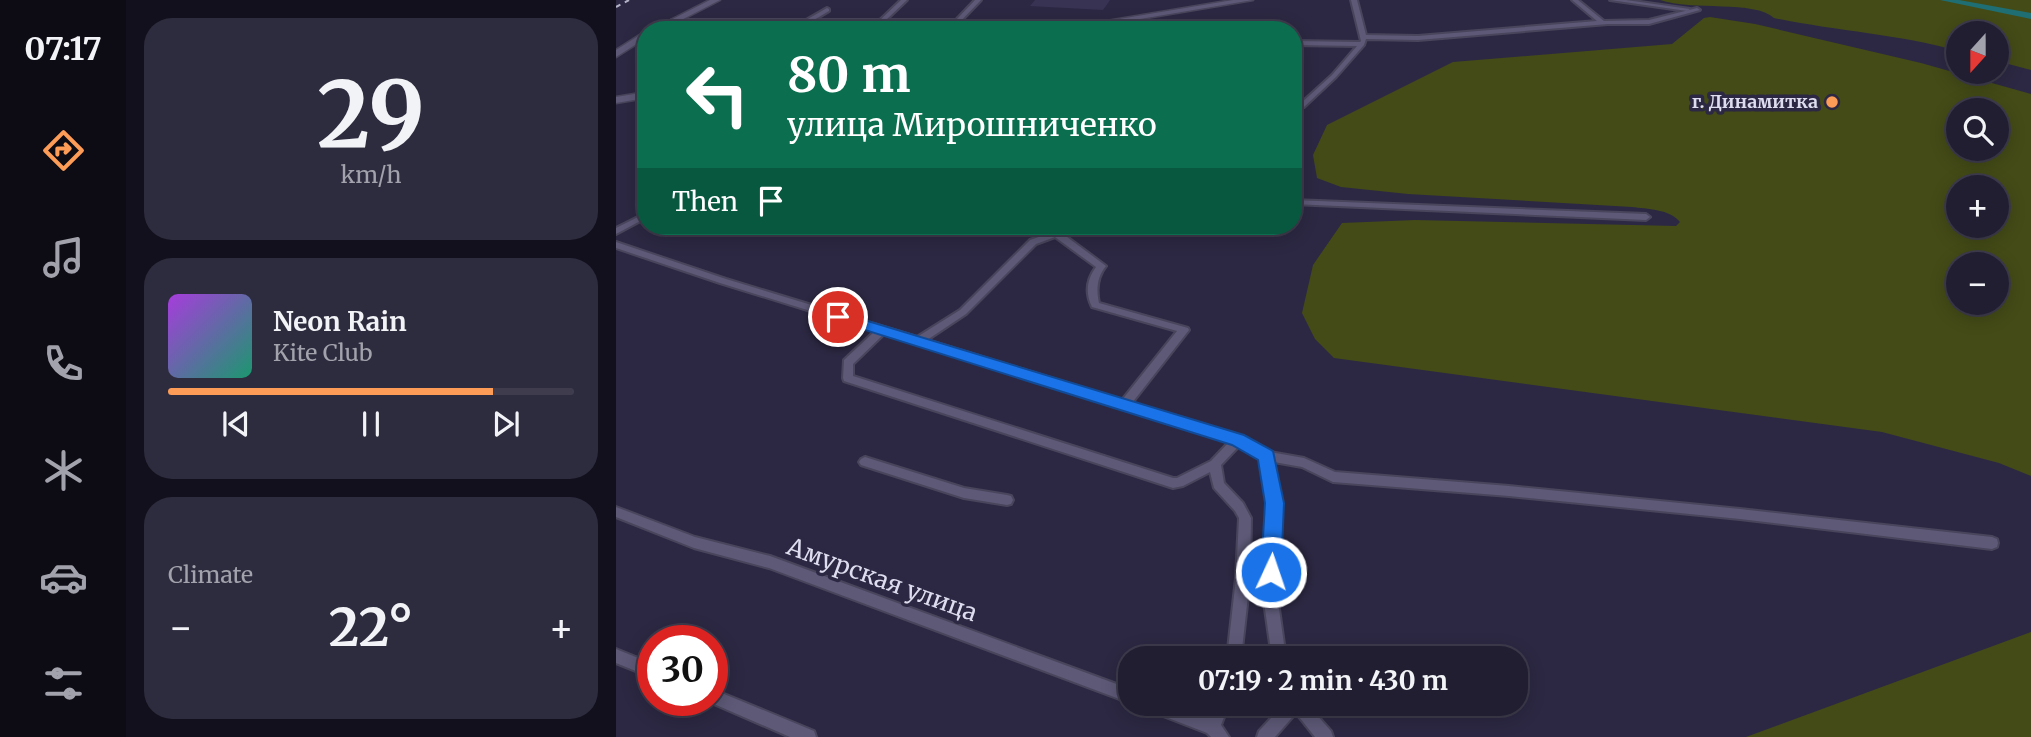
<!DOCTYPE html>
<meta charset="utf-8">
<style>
:root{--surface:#211e32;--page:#2d2b3e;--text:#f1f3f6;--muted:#a2a2ac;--line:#3e3c4d;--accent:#fd9c56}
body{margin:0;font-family:Merriweather,serif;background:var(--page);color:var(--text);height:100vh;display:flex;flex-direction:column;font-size:26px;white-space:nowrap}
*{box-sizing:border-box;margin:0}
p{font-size:23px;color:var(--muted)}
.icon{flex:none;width:38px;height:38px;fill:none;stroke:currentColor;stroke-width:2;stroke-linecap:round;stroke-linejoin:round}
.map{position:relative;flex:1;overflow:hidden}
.sheet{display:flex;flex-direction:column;gap:18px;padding:18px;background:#12101c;width:490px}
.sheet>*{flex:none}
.guide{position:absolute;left:21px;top:21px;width:665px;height:214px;border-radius:28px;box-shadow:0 4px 18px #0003,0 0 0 2px var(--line);background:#0b6e4f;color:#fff;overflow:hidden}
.needle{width:46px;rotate:201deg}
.tools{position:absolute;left:1330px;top:21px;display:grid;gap:14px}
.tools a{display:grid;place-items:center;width:63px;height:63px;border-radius:50%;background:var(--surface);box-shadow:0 4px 18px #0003,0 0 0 2px var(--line);font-size:35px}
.speed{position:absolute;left:21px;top:625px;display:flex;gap:14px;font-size:35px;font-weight:700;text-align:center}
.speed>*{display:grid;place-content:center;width:91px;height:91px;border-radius:50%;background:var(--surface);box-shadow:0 4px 18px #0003,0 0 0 2px var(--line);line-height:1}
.speed .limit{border:10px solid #d22;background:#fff;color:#111}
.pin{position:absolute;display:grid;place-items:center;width:60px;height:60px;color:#fff;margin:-30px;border:4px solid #fff;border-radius:50%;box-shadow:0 2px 7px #0007}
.me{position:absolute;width:77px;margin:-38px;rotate:3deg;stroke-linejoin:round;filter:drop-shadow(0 0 5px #0008)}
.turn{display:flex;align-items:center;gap:24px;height:147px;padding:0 35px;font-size:32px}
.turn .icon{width:91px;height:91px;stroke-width:2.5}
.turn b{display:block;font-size:49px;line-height:60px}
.then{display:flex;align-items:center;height:66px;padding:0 35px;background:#0003;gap:14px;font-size:26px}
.big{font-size:52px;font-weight:700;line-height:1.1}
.sheet .card{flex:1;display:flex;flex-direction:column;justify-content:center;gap:10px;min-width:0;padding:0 24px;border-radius:28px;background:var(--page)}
.sheet .dial{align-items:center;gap:0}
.dial b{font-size:91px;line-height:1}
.song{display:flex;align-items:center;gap:21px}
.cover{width:84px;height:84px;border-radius:10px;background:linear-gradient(135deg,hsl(280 70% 55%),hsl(160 70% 35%))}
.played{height:7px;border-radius:4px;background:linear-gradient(90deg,var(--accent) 80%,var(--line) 80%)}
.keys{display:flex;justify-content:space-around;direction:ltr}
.heat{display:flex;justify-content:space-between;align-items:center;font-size:38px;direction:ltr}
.trip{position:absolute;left:502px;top:646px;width:410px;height:70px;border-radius:28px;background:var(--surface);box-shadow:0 4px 18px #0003,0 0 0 2px var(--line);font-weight:700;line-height:70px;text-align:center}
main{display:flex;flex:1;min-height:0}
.dock{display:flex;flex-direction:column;width:126px;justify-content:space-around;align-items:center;background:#0d0c14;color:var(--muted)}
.dock .icon{width:49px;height:49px}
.dock .current{color:var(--accent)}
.dock b{font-size:32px;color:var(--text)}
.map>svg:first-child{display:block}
.built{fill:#383353}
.green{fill:#444b17;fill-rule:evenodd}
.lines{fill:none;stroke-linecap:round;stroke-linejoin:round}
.river{fill:#1e6e73;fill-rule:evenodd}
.minor-casing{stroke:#49455c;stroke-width:4}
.secondary-casing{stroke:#49455c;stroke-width:3}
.minor{fill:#5d5977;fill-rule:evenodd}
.secondary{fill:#5d5977;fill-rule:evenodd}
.rail{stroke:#b2b1c5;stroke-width:2;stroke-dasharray:5 5;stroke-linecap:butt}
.route{fill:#1a73e8;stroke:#114b97;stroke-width:2}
.poi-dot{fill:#fd9c56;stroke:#2c2843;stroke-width:2.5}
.labels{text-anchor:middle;stroke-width:7;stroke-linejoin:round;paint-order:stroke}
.far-poi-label{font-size:18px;font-weight:bold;fill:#deddef;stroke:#2c2843;text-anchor:end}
.near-street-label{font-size:24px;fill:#deddef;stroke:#2c2843}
</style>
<main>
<nav class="dock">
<b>07:17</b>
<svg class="icon current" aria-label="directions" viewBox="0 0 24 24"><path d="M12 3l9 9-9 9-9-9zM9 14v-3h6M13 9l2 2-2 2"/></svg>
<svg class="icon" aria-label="music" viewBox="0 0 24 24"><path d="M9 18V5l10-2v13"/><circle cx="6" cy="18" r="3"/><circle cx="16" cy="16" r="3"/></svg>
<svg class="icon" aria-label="phone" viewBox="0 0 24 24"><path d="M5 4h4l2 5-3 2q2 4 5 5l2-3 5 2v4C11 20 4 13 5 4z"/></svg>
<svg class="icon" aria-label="climate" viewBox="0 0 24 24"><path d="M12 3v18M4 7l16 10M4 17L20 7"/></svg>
<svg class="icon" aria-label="car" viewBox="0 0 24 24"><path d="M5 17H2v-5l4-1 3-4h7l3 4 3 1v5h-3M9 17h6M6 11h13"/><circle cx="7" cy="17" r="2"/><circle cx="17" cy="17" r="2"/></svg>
<svg class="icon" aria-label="filters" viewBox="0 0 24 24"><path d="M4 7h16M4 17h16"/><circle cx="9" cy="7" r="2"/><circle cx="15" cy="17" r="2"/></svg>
</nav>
<section class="sheet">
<div class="card dial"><b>29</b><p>km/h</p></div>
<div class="card">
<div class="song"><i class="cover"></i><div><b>Neon Rain</b><p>Kite Club</p></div></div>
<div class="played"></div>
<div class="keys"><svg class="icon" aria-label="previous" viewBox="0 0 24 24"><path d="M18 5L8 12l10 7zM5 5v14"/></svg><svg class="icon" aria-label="pause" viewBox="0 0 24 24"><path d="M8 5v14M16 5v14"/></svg><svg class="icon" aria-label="next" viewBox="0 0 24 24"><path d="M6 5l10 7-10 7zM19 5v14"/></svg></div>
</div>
<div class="card"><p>Climate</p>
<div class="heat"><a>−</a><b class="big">22°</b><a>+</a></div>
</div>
</section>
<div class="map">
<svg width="1415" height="737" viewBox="0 0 1415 737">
<rect width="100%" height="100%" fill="#2c2843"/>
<polygon class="built" points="419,0 494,0 487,10 414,6"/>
<g class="green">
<path d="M 1044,0 L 1415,0 L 1415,70 L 1381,61 L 1381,33 L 1342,33 L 1342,51 C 1282,34 1219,31 1158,18 C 1139,0 1076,11 1044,0 Z"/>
<path d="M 1094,17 L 1139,24 L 1305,63 L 1415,94 L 1415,476 L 1383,463 L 1266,432 L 718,358 L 699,339 L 686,313 L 697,265 L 726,223 L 799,220 L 1060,226 L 1064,222 C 1054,209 1031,209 1016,207 L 792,194 L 725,187 L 701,178 L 697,155 L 711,125 L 837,62 L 1056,44 L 1088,18 ZM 1342,110 L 1381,110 L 1381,149 L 1342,149 ZM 1342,187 L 1381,187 L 1381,226 L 1342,226 ZM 1342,264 L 1381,264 L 1381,303 L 1342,303 Z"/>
<polygon points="1415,632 1415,737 1130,737"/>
</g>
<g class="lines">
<polygon class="river" points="1324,0 1343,0 1415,13 1415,19"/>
<g class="minor-casing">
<g id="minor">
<polygon points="285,0 291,0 270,20 340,20 359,0 365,0 342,24 56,24 53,22 56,20 190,20 211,8 213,9 213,11 198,20 264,20"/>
<polygon points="735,0 741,0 750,35 802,36 981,21 956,0 962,0 988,21 1033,20 1081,8 1084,10 1033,24 992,24 802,40 750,39 748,45 720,77 688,107 677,107 677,103 684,104 716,75 741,46 677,45 677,41 744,42 745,41"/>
<polygon points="994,0 1010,0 1074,9 1071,11"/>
<polygon points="677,200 1030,214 1034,217 1030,220 677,204"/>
<polygon points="30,213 30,218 0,234 0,228"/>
<path d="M 455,226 L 466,226 L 447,234 L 490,266 C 481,277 480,289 483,303 L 572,328 L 573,330 L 516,403 L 626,437 L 654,452 L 688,458 L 719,472 L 893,486 L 1124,509 L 1376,537 L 1381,539 L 1382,543 L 1381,547 L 1376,549 L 1124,519 L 893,496 L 717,482 L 686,467 L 658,462 L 664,503 L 661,595 L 670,658 L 656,658 L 647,595 L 652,503 L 645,458 L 623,446 L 605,465 L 608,483 L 627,503 L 635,518 L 634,578 L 625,658 L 611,658 L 620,578 L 623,518 L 619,511 L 598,488 L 594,472 L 567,486 L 557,488 L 228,381 L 227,378 L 228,360 L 259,331 L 104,283 L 0,248 L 0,242 L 110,279 L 301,337 L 344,310 L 414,240 ZM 439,237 L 480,267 C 471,279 469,293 476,307 L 561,331 L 506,400 L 311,340 L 350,314 L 420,244 ZM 268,334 L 613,442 L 595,461 L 561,478 L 557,478 L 237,376 L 237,364 Z"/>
<polygon points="249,457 348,488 391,495 395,496 397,500 395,504 391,505 348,498 245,465 243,462 245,459"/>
<polygon points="0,507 79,537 154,556 514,689 514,703 153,568 78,548 0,517"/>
<polygon points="0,649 37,664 37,678 0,663"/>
<polygon points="96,689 198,731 200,737 174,737 91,701 90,700 96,700"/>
<polygon points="526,704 553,704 592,718 599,704 613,704 605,725 613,737 595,737 591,733 529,709"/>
<polygon points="668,704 691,704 715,731 717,737 699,737 680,713 659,737 641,737 643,731"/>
</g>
</g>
<g class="secondary-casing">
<g id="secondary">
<polygon points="94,0 104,0 46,30 35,30"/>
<polygon points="617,0 637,0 459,30 437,30"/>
<polygon points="30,31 30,38 0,57 0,50"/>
<polygon points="30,92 30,98 0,103 0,97"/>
</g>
</g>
<use href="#minor" class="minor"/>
<use href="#secondary" class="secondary"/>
<polyline class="rail" points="0,7 13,0"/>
</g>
<polygon class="route" points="222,312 628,435 657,451 668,503 665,572 662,579 655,581 648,579 645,572 649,503 642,460 616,445 217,320 215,317"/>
<circle class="poi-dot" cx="1216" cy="102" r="7"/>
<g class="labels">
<g class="far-poi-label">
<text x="1202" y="108">г. Динамитка</text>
</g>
<g class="near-street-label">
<text transform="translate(266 580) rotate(20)" y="8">Амурская улица</text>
</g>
</g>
</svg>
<div class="tools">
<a><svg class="needle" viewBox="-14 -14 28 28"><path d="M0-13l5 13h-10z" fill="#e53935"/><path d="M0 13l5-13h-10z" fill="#a2a2ac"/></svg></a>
<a><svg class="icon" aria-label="search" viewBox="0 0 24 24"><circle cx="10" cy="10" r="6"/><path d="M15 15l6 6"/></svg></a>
<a>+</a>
<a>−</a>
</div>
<div class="speed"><div class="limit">30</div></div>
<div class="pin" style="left:222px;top:317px;background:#d93025"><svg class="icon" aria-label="arrive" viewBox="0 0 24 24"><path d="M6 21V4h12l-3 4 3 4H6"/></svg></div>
<svg class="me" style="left:655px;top:572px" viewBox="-20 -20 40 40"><circle r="17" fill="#1a73e8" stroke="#fff" stroke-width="3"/><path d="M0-11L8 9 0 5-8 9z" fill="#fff"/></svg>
<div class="trip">07:19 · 2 min · 430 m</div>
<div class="guide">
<div class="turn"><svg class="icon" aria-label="left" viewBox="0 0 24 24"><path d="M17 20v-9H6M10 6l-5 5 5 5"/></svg><div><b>80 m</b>улица Мирошниченко</div></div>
<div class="then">Then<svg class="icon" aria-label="arrive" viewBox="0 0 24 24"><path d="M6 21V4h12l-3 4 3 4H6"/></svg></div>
</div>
</div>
</main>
